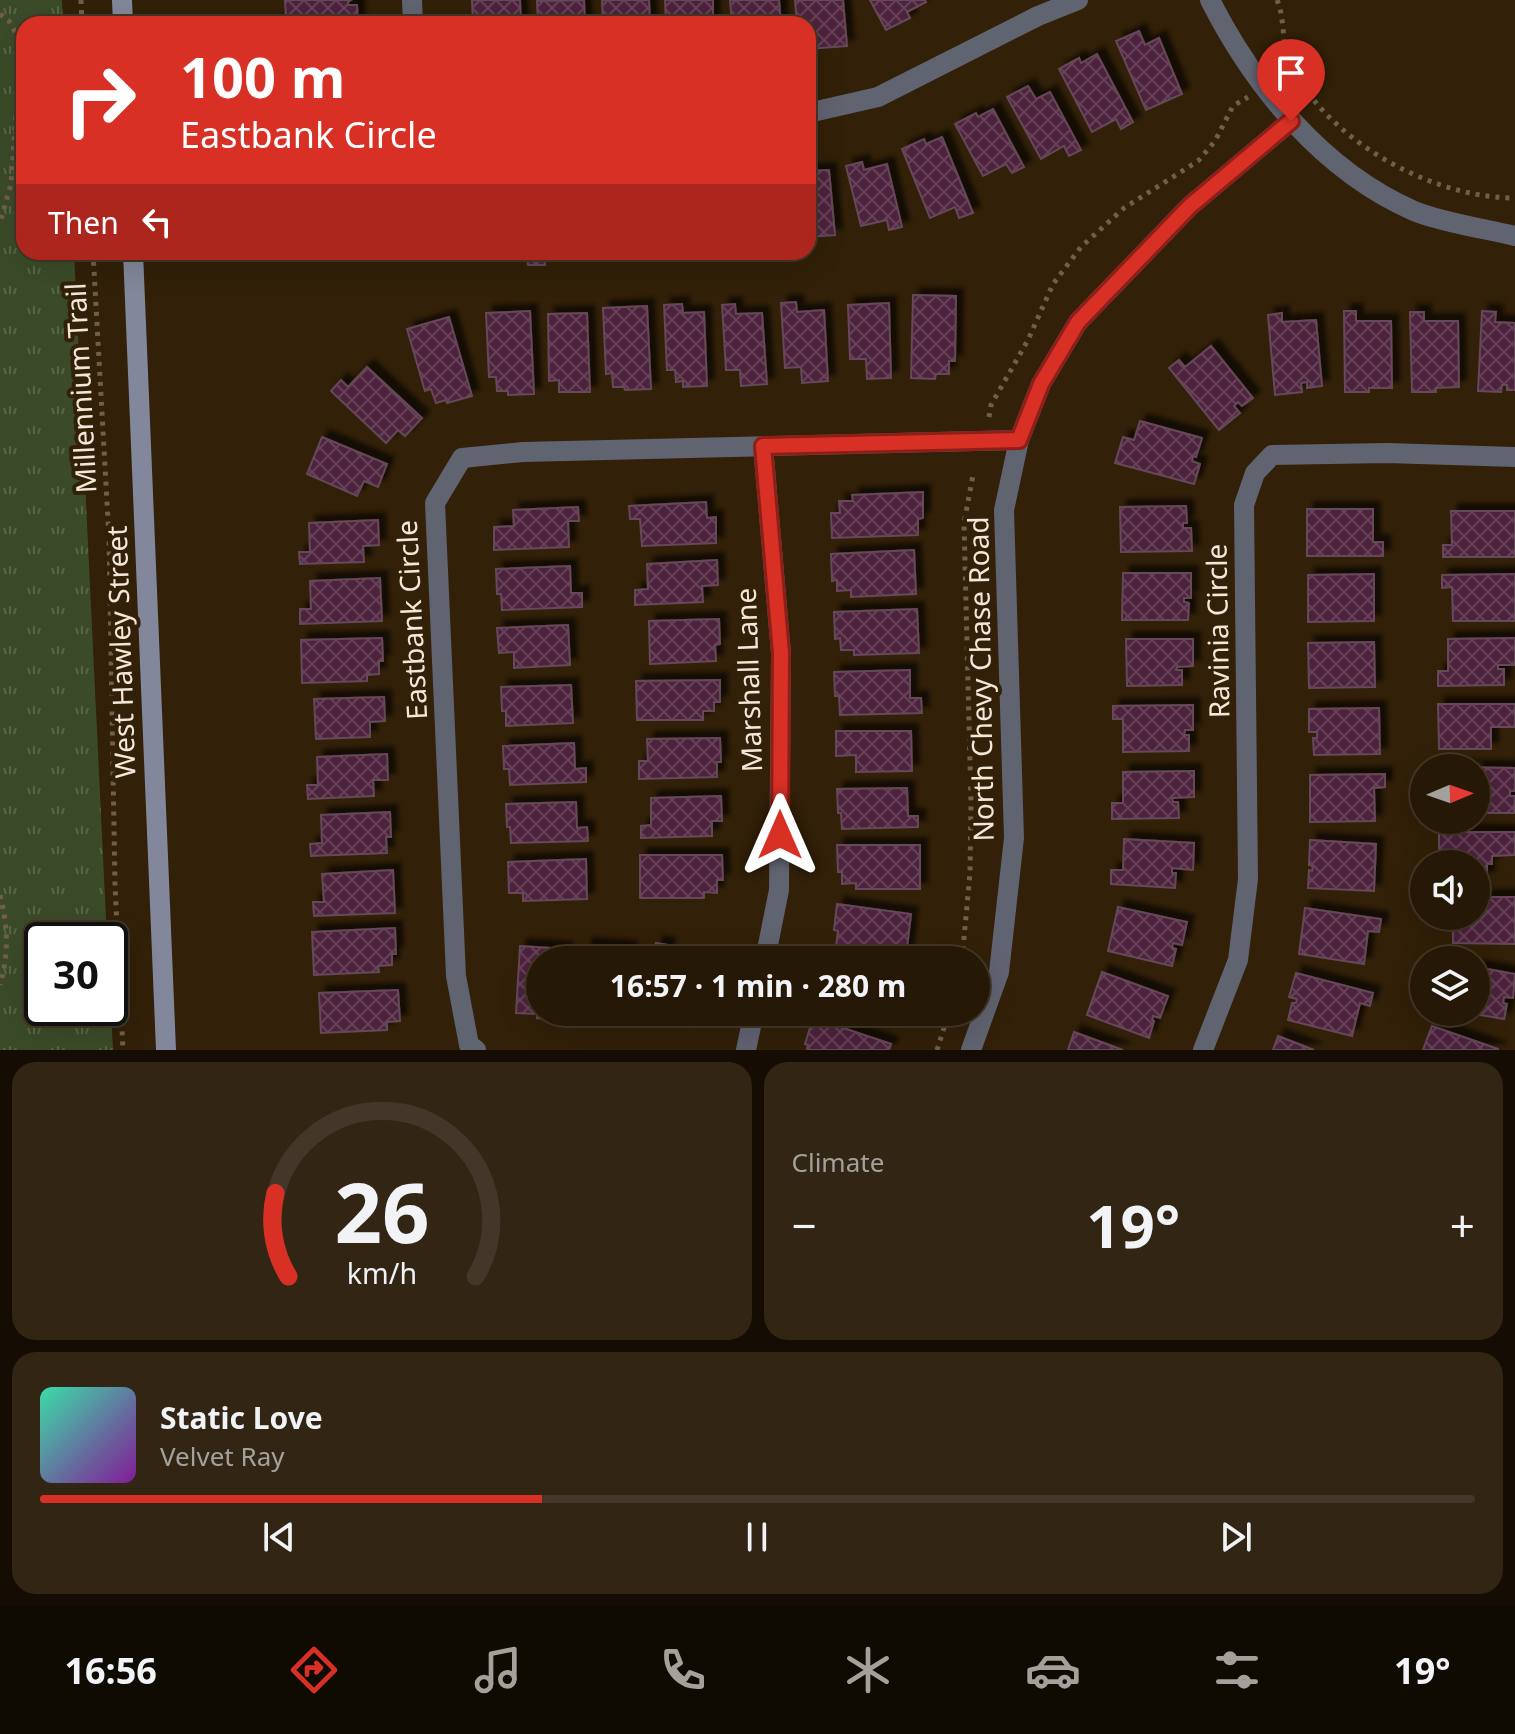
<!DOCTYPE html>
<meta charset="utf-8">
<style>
:root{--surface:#261806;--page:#322514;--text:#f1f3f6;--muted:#a4a09b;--line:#423728;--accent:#d93025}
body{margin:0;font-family:"Noto Sans",sans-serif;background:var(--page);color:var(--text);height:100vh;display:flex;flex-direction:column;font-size:30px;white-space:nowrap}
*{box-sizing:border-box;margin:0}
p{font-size:26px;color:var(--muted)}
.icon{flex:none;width:44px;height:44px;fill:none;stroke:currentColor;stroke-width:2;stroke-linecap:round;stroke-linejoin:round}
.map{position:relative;height:1050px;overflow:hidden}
.side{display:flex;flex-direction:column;gap:12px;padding:12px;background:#150d03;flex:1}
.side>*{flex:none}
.top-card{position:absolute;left:16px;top:16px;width:800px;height:244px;border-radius:24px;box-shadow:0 8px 32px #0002,0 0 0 2px var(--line);background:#d93025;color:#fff;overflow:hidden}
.needle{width:52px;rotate:88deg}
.controls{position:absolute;left:1410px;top:754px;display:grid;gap:16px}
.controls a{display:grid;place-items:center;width:80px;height:80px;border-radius:50%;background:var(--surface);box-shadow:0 8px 32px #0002,0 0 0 2px var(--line);font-size:40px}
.speed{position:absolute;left:24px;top:922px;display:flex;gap:16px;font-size:40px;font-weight:700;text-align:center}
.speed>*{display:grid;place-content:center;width:104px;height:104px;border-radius:50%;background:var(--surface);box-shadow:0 8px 32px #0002,0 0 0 2px var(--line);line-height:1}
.speed .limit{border:4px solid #111;border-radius:12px;background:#fff;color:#111}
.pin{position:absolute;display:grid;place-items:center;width:68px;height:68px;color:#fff;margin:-82px -34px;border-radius:50% 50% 50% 0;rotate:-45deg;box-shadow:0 0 8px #0007}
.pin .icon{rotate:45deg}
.me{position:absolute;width:88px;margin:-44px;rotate:0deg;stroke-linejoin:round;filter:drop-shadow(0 0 6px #0008)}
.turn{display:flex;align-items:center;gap:28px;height:168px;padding:0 32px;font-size:36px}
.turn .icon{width:104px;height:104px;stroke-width:2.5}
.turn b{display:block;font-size:56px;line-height:68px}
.then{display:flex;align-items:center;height:76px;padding:0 32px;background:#0003;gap:16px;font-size:30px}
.big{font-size:60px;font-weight:700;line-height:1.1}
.side .card{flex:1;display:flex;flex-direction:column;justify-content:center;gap:12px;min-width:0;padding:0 28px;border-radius:24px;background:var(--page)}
.side .dial{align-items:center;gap:0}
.dial svg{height:208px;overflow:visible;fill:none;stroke:var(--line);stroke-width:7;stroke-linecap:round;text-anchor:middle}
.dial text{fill:var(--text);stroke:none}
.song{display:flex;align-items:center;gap:24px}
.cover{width:96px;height:96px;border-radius:12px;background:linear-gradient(135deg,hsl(160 70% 55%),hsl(290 70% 35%))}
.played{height:8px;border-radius:4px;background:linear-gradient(90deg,var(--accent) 35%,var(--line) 35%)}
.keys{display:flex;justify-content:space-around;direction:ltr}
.heat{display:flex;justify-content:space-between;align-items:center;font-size:44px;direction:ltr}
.side .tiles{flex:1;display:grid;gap:12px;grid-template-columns:1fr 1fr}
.card:last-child{grid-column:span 2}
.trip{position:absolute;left:526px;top:946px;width:464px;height:80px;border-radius:40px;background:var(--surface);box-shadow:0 8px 32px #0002,0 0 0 2px var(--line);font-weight:700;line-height:80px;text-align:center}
.menu{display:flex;height:128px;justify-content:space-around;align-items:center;background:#0f0a02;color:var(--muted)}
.menu .icon{width:56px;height:56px}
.menu .selected{color:var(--accent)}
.menu b{font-size:36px;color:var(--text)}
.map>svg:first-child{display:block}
.grass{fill:url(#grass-tufts)}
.building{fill:url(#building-cross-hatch);stroke:#654859;stroke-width:2;filter:url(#shadow)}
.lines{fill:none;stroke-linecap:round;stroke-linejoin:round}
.path{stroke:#705f4b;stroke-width:5;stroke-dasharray:4 6;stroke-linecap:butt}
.street{stroke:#606370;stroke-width:20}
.secondary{stroke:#82879b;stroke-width:20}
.route-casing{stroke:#8d1f18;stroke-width:20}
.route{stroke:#d93025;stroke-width:14}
.labels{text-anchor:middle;stroke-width:8;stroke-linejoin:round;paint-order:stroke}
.street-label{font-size:28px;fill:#f3e7d9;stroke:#322008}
</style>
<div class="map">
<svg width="1515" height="1050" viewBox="0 0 1515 1050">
<defs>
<pattern id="grass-tufts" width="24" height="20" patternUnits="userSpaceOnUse" patternTransform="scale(2)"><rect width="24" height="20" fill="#3b4b29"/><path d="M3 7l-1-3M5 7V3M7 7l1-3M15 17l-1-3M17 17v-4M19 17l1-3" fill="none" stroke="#586547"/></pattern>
<pattern id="building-cross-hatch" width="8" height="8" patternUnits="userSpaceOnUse" patternTransform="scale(2)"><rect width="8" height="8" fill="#4d223d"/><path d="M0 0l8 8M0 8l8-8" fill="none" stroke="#674258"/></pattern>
<filter id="shadow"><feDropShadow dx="7" dy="-7" stdDeviation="2" flood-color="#0009"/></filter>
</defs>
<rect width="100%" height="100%" fill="#322008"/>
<polygon class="grass" points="0,0 62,0 63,24 24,24 24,252 74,252 107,940 42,940 42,1008 110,1008 110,994 113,1050 0,1050"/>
<g class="building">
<polygon points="285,0 351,0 348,2 348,5 357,5 358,24 276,24 276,21 286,20"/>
<polygon points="472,0 520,0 521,24 473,24"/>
<polygon points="584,0 585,24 538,24 537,1"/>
<polygon points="602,0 649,0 650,24 603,24"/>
<polygon points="665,0 713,0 713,24 666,24"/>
<polygon points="730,0 779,0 781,24 732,24"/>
<polygon points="795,0 843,0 847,46 808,49 808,24 797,24"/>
<polygon points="870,0 925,0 926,2 907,12 910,18 886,30"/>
<polygon points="1139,31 1145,45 1159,38 1182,94 1146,110 1116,41"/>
<polygon points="1097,54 1133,122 1121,129 1116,119 1092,132 1059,69 1079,58 1081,63"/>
<polygon points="1028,86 1036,99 1050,92 1081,150 1069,156 1064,146 1041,159 1007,97"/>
<polygon points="993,109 1024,167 1012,173 1006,164 983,176 955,124 976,113 978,117"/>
<polygon points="942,137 973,213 959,218 955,207 930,218 902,149 924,139 926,144"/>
<polygon points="862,162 864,170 887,164 902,227 889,230 887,220 861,226 846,166"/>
<polygon points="829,170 835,235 808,237 808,171"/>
<polygon points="465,252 510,252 510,255 465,257"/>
<polygon points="527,252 575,252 544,253 545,265 528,265"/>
<polygon points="592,252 639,252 639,255 592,257"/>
<polygon points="721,252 768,252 768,254 721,256"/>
<polygon points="913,295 956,296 955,361 949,361 949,374 936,374 935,379 911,378"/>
<polygon points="796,302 797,312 824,310 828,381 802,383 801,367 785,368 781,303"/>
<polygon points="889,303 891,378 867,379 866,359 850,359 848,305"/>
<polygon points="682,304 683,313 704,312 707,386 683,387 683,381 676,382 675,370 667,370 664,305"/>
<polygon points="735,304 736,314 762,313 767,384 741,386 740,370 726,370 722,305"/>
<polygon points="647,306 651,389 625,390 624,387 613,387 612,373 606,374 603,308"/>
<polygon points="530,311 534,394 508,395 508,391 497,391 496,377 489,377 486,313"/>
<polygon points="1344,311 1356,311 1356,321 1391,321 1392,388 1369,388 1369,392 1345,392"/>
<polygon points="1482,311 1496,312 1495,322 1515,323 1515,390 1507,390 1507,385 1502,385 1501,392 1478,391"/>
<polygon points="1410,312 1424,312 1424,321 1458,321 1459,387 1436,388 1436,392 1412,392"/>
<polygon points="587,313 590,392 559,392 559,380 549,381 548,314"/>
<polygon points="1282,313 1282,322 1316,320 1322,386 1307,388 1307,382 1301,383 1302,392 1275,395 1268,315"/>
<polygon points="449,317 472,396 447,403 446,400 436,403 431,389 425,391 407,329"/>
<polygon points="1211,346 1253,398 1242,406 1238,402 1234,406 1240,413 1219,430 1169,368 1179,360 1185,367"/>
<polygon points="367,367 422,418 405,436 398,430 386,443 331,391 341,380 348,387"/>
<polygon points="1140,421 1202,438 1196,457 1193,456 1192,461 1200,464 1194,484 1115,463 1123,437 1134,440"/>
<polygon points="322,437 387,464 378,487 364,481 357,496 307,474"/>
<polygon points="923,492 923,518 918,519 918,535 832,538 831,513 840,513 839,501 853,501 852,495"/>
<polygon points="706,502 707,518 716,517 716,543 642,546 640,519 630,519 629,506"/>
<polygon points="1186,506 1187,523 1183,523 1183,528 1191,528 1192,551 1121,552 1120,507"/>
<polygon points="578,507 579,521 568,521 569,547 494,550 494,527 514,526 513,510"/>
<polygon points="1307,509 1373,509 1373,542 1383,542 1383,556 1307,556"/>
<polygon points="1451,511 1515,511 1515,557 1443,557 1443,545 1452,545"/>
<polygon points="378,520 379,545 363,546 364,562 300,564 299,552 310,552 309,523"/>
<polygon points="914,550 916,594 851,597 851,590 837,591 837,580 832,581 831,554"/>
<polygon points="717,560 718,585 702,586 703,602 635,605 635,590 648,589 647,564"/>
<polygon points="570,566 571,593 582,593 582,607 502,610 501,594 497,594 496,569"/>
<polygon points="1123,573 1191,573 1191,598 1184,598 1184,602 1189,603 1188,620 1122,620"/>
<polygon points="1374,574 1374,621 1308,622 1308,575"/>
<polygon points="1515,574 1515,621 1453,621 1452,587 1442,588 1442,575"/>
<polygon points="380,578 382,621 300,624 300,609 311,609 310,581"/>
<polygon points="917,609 919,653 854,655 854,650 841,650 840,638 835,639 834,612"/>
<polygon points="719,619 720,644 715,645 716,661 650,664 649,621"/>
<polygon points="568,625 570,665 514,668 514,652 499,653 497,628"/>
<polygon points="382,638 383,661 379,661 379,674 367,675 367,681 302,683 301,640"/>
<polygon points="1515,638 1515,665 1498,665 1498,669 1504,669 1504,685 1438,686 1438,671 1448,671 1448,639"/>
<polygon points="1126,639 1193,639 1193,666 1177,667 1176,670 1182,670 1182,685 1127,686"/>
<polygon points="1374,642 1375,687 1309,688 1308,643"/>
<polygon points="910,670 910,698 921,698 922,713 840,715 839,696 835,696 834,672"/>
<polygon points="720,680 720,702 714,702 714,711 703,711 703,720 637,720 636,681"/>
<polygon points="571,685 573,723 506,726 506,711 502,711 501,687"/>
<polygon points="384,697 385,721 370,722 370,737 316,739 314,699"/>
<polygon points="1438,704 1515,704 1515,727 1491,727 1491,749 1439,749"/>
<polygon points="1193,705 1193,730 1185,730 1184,735 1189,735 1189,751 1123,752 1123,719 1113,719 1113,706"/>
<polygon points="1379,708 1380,754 1314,755 1313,738 1317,738 1317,732 1309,732 1309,709"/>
<polygon points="836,731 911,731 912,771 856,772 856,755 836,756"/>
<polygon points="720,738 721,762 717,762 717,777 639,779 639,761 648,761 647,739"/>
<polygon points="574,743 575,769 586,768 586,782 510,785 509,769 504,769 503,746"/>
<polygon points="387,754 388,780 373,780 374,796 308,799 307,785 318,785 317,757"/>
<polygon points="1448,767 1515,768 1515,791 1510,791 1510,796 1515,796 1514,813 1476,813 1476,768"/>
<polygon points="1194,771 1194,797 1172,798 1173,802 1178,802 1179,818 1112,819 1112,803 1123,803 1123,772"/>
<polygon points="1385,774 1385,787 1374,788 1375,821 1310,822 1310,775"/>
<polygon points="907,788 908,816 918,816 918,827 842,829 841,813 838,813 837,789"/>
<polygon points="721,796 722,821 712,821 712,836 641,838 641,826 651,825 651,798"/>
<polygon points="576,802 577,828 587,827 588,841 511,843 510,827 507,827 506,804"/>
<polygon points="390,812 391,837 386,837 387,853 311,856 310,844 322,843 321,815"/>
<polygon points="1439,832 1515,832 1515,855 1492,856 1492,864 1487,864 1487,878 1476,879 1476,864 1439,864"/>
<polygon points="1124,839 1194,843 1193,870 1172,868 1172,873 1176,873 1175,888 1111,884 1111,870 1123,870"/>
<polygon points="1310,840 1376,844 1374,891 1308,888 1309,870 1312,871 1313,866 1309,865"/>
<polygon points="837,845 920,845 920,889 856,889 856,883 842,884 842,872 838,872"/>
<polygon points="640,855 722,855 723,880 717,880 717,893 704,892 704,898 640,898"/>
<polygon points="586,859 587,899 523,901 523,893 509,893 508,862"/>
<polygon points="393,870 395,913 314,916 313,902 324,902 322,874"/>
<polygon points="1476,897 1515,897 1515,944 1453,943 1453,916 1476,916"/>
<polygon points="837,904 911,914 906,956 836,947 838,931 834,930"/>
<polygon points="1118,907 1187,922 1182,945 1173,943 1172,948 1176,949 1172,966 1108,951"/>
<polygon points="1305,908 1381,919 1379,932 1368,931 1364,964 1299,954"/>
<polygon points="395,928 396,954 392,954 392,965 378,966 379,972 314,975 312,932"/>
<polygon points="656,943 668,945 666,955 699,960 653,960"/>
<polygon points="585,945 630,948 630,960 584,960"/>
<polygon points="520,946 566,949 565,960 540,960 540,1012 562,1012 561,1020 537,1018 537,1014 516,1013"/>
<polygon points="1476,967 1515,974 1513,998 1504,997 1503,1003 1507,1004 1504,1019 1463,1012 1476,1012"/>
<polygon points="1102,972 1168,996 1160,1018 1153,1016 1152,1020 1154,1021 1149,1038 1087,1015"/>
<polygon points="1296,973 1373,993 1370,1006 1360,1003 1352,1036 1288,1020 1292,1003 1296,1003 1297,999 1289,997"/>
<polygon points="398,990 400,1021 387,1022 387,1030 321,1033 319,993"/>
<polygon points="601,1012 626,1012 625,1024 600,1023"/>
<polygon points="645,1012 693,1012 690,1027 644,1019"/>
<polygon points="845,1012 899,1012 896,1025"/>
<polygon points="813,1018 891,1044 889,1050 807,1050 808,1045 805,1044"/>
<polygon points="1432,1026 1498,1049 1498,1050 1423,1050"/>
<polygon points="1074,1032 1123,1050 1068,1050"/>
<polygon points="1278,1036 1314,1050 1273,1050"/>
</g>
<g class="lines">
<g class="path">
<polyline points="81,0 82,24"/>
<path d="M 1277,0 C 1286,21 1281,47 1290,67 C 1293,74 1299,80 1304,87 C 1347,150 1438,198 1515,198"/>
<polyline points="0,14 9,21 21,43 11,184 0,223"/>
<polyline points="1278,74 1289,66"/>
<polyline points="93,252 109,538 115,885 123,1050"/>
<polyline points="989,417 991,405 1028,340 1053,284 1081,247 1124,208 1198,161 1215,141 1233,106 1248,97"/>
<path d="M 0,895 C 8,927 9,954 0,985"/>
<polyline points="962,960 970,873 971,803 964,523 973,475"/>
<polyline points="937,1050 949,1012"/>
</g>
<g class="street">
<polyline points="412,0 413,24"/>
<path d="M 1210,0 C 1254,87 1323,171 1414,211 C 1440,222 1486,229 1515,236"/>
<polyline points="808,113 878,97 1038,16 1078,0"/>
<polyline points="763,446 781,653 779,890 765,960"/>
<polyline points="476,1050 469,1045 456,976 435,503 462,458 523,452 1019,440"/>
<polyline points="746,1050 754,1012"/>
<polyline points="971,1050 999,972 1014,838 1004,510 1019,440 1041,384 1078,322 1190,206 1291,121"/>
<polyline points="1203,1050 1238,960 1248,879 1244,505 1255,473 1272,455 1387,453 1515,457"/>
</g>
<g class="secondary">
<polyline points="122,0 123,24"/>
<polyline points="133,252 166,1050"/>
</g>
</g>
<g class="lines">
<g class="route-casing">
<polyline id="route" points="780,835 781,653 763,446 1019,440 1041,384 1078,322 1190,206 1291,121"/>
</g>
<use href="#route" class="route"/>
</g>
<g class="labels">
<g class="street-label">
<text transform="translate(81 388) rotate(-93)" y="10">Millennium Trail</text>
<text transform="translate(412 620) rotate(-93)" y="10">Eastbank Circle</text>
<text transform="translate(1218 631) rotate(-91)" y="10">Ravinia Circle</text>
<text transform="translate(121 652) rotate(-92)" y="10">West Hawley Street</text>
<text transform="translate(981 679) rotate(-91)" y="10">North Chevy Chase Road</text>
<text transform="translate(749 680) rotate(-92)" y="10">Marshall Lane</text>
</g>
</g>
</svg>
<div class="controls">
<a><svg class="needle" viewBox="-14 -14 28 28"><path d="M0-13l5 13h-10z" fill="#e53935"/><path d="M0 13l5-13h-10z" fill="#a4a09b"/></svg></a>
<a><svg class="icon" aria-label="sound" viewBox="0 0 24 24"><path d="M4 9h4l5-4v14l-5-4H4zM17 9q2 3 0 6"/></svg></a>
<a><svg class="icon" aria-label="layers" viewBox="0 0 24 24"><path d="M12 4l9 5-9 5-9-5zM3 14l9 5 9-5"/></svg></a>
</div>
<div class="speed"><div class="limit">30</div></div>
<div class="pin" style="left:1291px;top:121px;background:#d93025"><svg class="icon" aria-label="arrive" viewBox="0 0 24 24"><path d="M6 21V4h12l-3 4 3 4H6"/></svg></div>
<svg class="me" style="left:780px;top:835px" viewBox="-20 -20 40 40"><path d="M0-17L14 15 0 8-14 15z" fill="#d93025" stroke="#fff" stroke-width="4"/></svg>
<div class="trip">16:57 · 1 min · 280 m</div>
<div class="top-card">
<div class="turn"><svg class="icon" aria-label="right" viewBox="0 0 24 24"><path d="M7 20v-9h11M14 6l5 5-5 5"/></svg><div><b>100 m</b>Eastbank Circle</div></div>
<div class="then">Then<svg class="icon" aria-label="left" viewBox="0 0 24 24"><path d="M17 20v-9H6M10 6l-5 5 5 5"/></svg></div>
</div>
</div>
<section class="side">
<div class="tiles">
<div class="card dial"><svg viewBox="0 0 100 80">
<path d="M14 69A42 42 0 1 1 86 69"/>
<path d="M14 69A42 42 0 0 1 9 37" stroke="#d93025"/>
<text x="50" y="56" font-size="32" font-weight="700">26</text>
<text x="50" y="72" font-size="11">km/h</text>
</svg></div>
<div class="card"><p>Climate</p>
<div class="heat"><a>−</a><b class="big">19°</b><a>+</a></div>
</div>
<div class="card">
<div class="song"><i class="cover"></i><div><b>Static Love</b><p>Velvet Ray</p></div></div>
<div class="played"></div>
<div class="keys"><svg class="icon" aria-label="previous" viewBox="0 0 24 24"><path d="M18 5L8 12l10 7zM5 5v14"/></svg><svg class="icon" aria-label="pause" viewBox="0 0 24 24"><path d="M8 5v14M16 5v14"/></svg><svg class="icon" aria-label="next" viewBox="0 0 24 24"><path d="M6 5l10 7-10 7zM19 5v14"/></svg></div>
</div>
</div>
</section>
<nav class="menu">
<b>16:56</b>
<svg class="icon selected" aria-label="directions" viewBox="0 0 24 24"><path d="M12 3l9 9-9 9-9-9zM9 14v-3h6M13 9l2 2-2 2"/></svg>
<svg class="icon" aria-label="music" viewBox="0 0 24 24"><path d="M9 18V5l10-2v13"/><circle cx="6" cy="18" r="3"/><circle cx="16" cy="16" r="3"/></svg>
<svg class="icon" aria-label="phone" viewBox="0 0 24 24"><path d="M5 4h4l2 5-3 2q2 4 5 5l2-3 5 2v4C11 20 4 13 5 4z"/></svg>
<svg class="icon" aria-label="climate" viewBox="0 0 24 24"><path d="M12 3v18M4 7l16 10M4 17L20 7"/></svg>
<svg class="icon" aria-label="car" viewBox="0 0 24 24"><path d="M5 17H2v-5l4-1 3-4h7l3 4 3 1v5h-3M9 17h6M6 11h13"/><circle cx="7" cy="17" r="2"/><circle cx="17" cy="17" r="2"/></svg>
<svg class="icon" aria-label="filters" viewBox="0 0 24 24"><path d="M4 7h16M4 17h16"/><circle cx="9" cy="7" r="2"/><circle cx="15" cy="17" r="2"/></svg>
<b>19°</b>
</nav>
